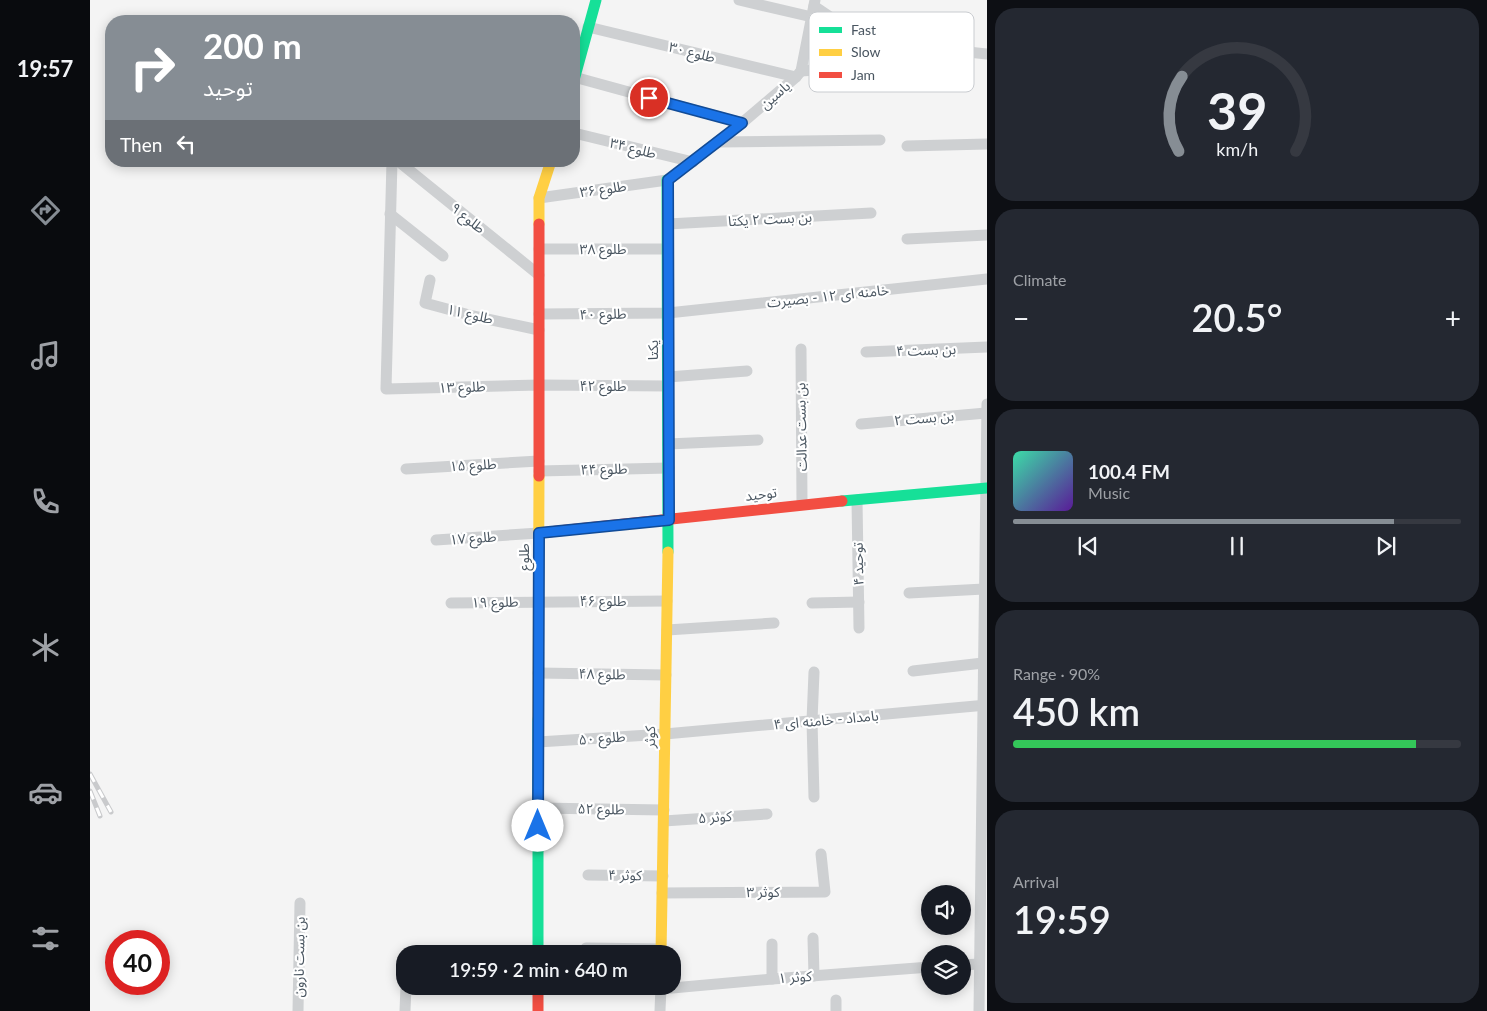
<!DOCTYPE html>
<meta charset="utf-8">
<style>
:root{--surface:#171b24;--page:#242831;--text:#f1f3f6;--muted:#9ea1a6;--line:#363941;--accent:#868d94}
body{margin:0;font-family:Lato,"Noto Sans Arabic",sans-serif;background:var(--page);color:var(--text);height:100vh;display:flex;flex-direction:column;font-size:19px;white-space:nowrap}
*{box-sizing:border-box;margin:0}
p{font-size:16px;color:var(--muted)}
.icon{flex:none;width:28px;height:28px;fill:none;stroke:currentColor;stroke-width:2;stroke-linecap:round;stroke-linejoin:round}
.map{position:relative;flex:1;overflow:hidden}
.side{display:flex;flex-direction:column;gap:8px;padding:8px;background:#0d0f14;width:500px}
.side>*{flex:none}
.hud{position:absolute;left:15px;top:15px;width:475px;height:152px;border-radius:20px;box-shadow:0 2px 12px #0003;background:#868d94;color:#fff;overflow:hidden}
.fabs{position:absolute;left:831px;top:885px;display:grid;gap:10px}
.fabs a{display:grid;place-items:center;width:50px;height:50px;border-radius:50%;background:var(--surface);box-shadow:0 2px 12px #0003;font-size:25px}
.speed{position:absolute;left:15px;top:930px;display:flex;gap:10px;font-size:25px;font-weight:700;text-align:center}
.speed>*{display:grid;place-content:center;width:65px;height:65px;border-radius:50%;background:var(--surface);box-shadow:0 2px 12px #0003;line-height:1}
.speed .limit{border:8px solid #d22;background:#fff;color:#111}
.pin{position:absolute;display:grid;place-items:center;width:42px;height:42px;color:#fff;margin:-21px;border:2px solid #fff;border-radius:50%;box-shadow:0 1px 5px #0007}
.me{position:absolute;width:55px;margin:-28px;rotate:0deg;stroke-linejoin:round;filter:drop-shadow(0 0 4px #0008)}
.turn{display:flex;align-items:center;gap:18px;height:105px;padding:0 15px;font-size:22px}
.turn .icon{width:65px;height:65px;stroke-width:2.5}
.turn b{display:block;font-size:35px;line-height:42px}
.then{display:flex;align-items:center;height:48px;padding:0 15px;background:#0003;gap:10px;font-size:19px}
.big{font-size:38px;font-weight:600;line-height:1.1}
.side .card{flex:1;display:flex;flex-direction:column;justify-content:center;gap:8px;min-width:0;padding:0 18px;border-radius:20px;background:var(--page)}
.side .dial{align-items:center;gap:0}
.dial svg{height:130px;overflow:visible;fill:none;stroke:var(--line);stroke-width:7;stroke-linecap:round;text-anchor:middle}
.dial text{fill:var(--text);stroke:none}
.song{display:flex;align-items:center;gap:15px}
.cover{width:60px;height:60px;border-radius:8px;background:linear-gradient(135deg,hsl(160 70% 55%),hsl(270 70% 35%))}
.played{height:5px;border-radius:2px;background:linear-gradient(90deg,var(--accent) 85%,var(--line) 85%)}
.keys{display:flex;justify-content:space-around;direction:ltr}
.heat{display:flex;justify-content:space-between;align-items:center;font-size:28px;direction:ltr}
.charge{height:8px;border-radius:4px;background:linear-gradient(90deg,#34c759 90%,var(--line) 0)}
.trip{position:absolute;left:306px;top:945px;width:285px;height:50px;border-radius:20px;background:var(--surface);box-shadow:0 2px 12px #0003;font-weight:600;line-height:50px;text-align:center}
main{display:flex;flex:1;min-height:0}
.dock{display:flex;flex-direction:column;width:90px;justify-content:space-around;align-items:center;background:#090b0e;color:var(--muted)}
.dock .icon{width:35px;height:35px}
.dock .selected{color:var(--accent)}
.dock b{font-size:22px;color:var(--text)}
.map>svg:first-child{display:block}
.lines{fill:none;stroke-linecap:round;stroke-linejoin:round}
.street{stroke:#ced0d2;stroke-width:11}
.fast{stroke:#16e098;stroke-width:11}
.slow{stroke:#ffcf43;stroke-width:11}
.jam{stroke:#f24e42;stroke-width:11}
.rail-casing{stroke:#c9cacc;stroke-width:5}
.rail{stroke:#fff;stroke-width:3;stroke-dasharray:9;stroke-linecap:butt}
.route-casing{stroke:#114b97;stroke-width:12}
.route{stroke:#1a73e8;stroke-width:9}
.labels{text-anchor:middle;stroke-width:4.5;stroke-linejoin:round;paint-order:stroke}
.street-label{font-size:14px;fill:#4a5661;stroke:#fff}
.key{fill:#fff;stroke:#c9ccd0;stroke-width:1}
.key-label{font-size:14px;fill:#4a5661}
</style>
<main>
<nav class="dock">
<b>19:57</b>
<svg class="icon selected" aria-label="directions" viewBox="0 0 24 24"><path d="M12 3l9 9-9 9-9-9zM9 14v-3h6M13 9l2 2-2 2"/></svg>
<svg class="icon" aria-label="music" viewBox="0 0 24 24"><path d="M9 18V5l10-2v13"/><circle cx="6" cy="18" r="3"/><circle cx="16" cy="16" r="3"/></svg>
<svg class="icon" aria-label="phone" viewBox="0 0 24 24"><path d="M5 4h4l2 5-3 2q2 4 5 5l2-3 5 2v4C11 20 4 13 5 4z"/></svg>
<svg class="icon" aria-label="climate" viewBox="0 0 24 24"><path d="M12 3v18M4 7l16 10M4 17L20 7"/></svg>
<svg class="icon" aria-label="car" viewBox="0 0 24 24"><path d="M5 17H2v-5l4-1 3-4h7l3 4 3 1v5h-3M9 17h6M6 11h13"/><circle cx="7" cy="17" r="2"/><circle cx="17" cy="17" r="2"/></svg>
<svg class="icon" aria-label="filters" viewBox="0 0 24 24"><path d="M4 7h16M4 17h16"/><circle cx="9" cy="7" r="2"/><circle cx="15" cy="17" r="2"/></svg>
</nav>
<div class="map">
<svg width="897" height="1011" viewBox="0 0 897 1011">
<rect width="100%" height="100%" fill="#f4f4f4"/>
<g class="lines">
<g class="street">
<polyline points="649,0 722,17"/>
<polyline points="724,6 755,27"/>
<polyline points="498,27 706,77"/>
<polyline points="841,48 897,54"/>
<polyline points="711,71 796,65"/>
<polyline points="484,77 652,123"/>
<polyline points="484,133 603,162"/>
<polyline points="629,142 790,140"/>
<polyline points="817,146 897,144"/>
<polyline points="302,161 296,389 449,385 578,386"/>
<polyline points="308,161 449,275"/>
<polyline points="449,198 577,180 652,123 706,77 711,71 725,0"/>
<polyline points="300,214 353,256"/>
<polyline points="578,224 781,213"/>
<polyline points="817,239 897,235"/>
<polyline points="449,249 578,249"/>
<polyline points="340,280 335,303 383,316 449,330"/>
<polyline points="449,314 578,313 897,279"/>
<polyline points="711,349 712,504"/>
<polyline points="776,352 897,347"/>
<polyline points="578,377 657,371"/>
<polyline points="771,424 896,413"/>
<polyline points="578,444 668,440"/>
<polyline points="316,469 449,461"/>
<polyline points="449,471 579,468"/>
<polyline points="767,500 769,628"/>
<polyline points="346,540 449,533"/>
<polyline points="819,593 894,589"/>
<polyline points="361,603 577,601"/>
<polyline points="722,603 769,602"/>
<polyline points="577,630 684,623"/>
<polyline points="823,671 893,663"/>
<polyline points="724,672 722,721 724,797"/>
<polyline points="448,673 576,675"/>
<polyline points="448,742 575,734 897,705"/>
<polyline points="448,808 574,810"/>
<polyline points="574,821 677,814"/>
<polyline points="498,875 573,876"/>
<polyline points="572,893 735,892 731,854"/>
<polyline points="723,938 724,976"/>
<polyline points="496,948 571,949"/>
<polyline points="872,965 889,964"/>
<polyline points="682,979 682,944"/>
<polyline points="571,989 682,979 840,967"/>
<polyline points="208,1011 210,903"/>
<polyline points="315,1011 316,986"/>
<polyline points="570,1011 571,986"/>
<polyline points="746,1011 746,1000"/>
<polyline points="889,1011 897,404"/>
</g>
<g class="fast">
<polyline points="484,80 506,0"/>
<polyline points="577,180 578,552"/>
<polyline points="752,501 897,488"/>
<polyline points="448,954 448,719"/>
</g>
<g class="slow">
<polyline points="449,224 449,198 461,161"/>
<polyline points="448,719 449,476"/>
<polyline points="571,954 578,552"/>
</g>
<g class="jam">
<polyline points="449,476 449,224"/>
<polyline points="449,533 752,501"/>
<polyline points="448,986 448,1011"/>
</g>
<g class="rail-casing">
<g id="rail">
<polyline points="0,774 21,812"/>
<polyline points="0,791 10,816"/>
</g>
</g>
<use href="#rail" class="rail"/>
</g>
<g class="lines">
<g class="route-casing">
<polyline id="route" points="448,826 449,533 579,520 578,180 652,123 559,98"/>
</g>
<use href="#route" class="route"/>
</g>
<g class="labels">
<g class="street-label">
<text transform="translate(602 52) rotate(14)" y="5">طلوع ۳۰</text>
<text transform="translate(685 95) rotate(-41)" y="5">یاسین</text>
<text transform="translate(543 148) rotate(14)" y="5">طلوع ۳۴</text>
<text transform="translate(513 189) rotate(-8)" y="5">طلوع ۳۶</text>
<text transform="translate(378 218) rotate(39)" y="5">طلوع ۹</text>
<text transform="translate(680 219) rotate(-3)" y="5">بن بست ۲ یکتا</text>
<text x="513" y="254">طلوع ۳۸</text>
<text transform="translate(738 296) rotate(-6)" y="5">خامنه ای ۱۲ - بصیرت</text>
<text transform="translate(380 314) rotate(13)" y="5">طلوع ۱۱</text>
<text transform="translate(513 314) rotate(-1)" y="5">طلوع ۴۰</text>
<text transform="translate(563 350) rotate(-90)" y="5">یکتا</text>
<text transform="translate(836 350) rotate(-2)" y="5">بن بست ۴</text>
<text x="513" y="391">طلوع ۴۲</text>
<text transform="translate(372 387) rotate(-2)" y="5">طلوع ۱۳</text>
<text transform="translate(834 418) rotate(-5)" y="5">بن بست ۲</text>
<text transform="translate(711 427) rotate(-91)" y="5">بن بست عدالت</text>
<text transform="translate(383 465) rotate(-3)" y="5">طلوع ۱۵</text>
<text transform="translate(514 469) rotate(-1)" y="5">طلوع ۴۴</text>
<text transform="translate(671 494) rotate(-7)" y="5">توحید</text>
<text transform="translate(383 538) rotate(-4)" y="5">طلوع ۱۷</text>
<text transform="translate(434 557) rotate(-90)" y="5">طلوع</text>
<text transform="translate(768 564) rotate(-91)" y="5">توحید ۴</text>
<text x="513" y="606">طلوع ۴۶</text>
<text transform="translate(405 602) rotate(-1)" y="5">طلوع ۱۹</text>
<text transform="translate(512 674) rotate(1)" y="5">طلوع ۴۸</text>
<text transform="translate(736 720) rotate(-5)" y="5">بامداد - خامنه ای ۴</text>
<text transform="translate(560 737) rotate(-89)" y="5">کوثر</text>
<text transform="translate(512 738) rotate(-4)" y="5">طلوع ۵۰</text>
<text transform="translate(511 809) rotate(1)" y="5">طلوع ۵۲</text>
<text transform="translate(625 817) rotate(-4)" y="5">کوثر ۵</text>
<text transform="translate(535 875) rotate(1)" y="5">کوثر ۴</text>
<text x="673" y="897">کوثر ۳</text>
<text transform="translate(209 957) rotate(-89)" y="5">بن بست نارون</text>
<text transform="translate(705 977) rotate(-4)" y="5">کوثر ۱</text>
</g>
</g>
<rect x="719" y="12" width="165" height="80" rx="8" class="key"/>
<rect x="729" y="27" width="23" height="6" fill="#16e098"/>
<rect x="729" y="49" width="23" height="7" fill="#ffcf43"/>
<rect x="729" y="72" width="23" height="6" fill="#f24e42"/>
<g class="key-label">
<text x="761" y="35">Fast</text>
<text x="761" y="57">Slow</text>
<text x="761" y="80">Jam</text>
</g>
</svg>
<div class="fabs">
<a><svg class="icon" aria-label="sound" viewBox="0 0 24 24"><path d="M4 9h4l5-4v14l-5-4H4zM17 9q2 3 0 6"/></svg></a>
<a><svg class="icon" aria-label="layers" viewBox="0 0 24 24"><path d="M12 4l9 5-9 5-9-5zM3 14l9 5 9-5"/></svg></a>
</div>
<div class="speed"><div class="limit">40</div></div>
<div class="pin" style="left:559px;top:98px;background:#d93025"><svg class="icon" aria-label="arrive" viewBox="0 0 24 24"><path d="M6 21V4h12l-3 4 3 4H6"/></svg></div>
<svg class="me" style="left:448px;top:826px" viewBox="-20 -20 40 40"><circle r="19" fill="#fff"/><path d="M0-13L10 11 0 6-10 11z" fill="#1a73e8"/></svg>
<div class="trip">19:59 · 2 min · 640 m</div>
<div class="hud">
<div class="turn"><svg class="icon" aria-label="right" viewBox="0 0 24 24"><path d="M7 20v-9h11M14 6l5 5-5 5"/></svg><div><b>200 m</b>توحید</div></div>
<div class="then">Then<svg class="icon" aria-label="left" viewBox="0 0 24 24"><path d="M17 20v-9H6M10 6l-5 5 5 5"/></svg></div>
</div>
</div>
<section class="side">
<div class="card dial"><svg viewBox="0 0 100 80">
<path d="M14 69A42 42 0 1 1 86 69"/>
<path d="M14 69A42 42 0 0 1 16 23" stroke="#868d94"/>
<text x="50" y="56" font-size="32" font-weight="700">39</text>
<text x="50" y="72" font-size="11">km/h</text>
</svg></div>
<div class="card"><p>Climate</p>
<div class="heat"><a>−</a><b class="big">20.5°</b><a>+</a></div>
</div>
<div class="card">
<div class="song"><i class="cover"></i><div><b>100.4 FM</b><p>Music</p></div></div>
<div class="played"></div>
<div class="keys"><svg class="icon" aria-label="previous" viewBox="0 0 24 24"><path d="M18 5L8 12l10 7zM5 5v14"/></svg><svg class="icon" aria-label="pause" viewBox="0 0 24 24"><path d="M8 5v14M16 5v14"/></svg><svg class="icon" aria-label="next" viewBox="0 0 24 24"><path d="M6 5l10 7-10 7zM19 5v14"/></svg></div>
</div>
<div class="card"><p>Range · 90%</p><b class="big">450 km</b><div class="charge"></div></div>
<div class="card"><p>Arrival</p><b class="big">19:59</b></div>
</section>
</main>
